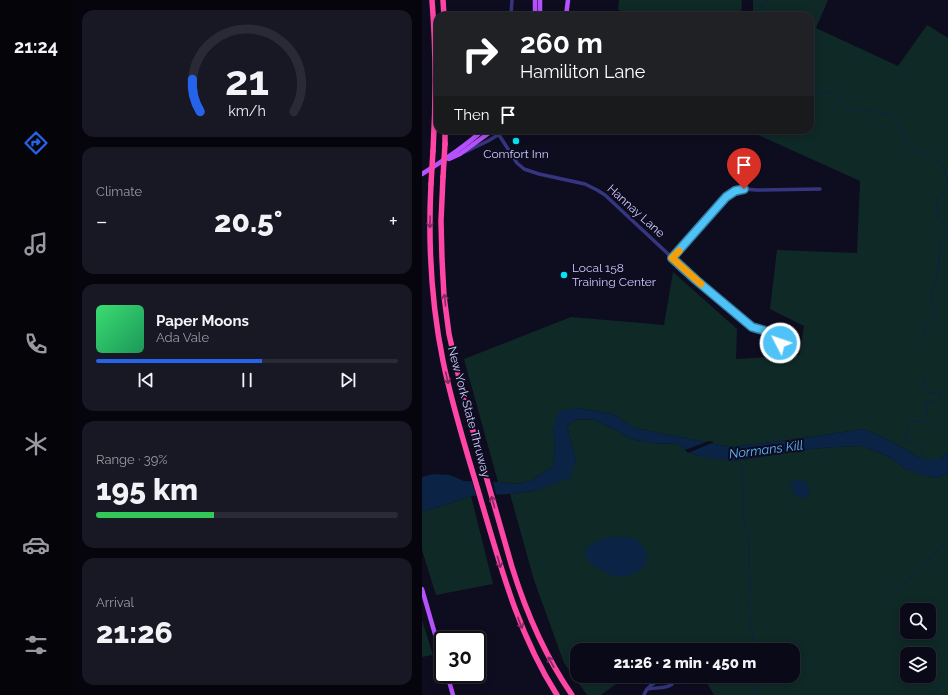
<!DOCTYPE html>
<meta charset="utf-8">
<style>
:root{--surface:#0a0917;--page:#181724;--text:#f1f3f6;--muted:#999aa1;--line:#2a2a36;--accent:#2563eb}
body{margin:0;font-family:Raleway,sans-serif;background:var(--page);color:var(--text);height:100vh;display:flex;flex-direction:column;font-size:15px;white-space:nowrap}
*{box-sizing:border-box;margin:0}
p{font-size:13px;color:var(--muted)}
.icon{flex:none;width:22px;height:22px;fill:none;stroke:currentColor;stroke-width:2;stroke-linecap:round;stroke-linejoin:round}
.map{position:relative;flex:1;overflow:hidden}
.panel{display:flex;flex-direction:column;gap:10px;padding:10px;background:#06050d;width:350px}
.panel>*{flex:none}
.banner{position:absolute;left:12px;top:12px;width:380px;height:122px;border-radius:12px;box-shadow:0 2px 10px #0003,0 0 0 1px var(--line);background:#202124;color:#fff;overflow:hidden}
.fabs{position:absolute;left:478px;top:603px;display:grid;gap:8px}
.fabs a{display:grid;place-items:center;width:36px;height:36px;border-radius:8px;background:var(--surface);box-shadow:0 2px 10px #0003,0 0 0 1px var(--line);font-size:20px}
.speed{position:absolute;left:12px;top:631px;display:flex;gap:8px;font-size:20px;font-weight:700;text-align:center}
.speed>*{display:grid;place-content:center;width:52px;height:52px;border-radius:50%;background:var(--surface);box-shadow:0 2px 10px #0003,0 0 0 1px var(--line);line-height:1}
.speed .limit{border:2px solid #111;border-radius:6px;background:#fff;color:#111}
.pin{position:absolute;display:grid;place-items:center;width:34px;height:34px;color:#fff;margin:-41px -17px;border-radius:50% 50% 50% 0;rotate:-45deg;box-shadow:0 0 4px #0007}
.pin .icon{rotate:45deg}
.me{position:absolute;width:44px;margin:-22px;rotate:311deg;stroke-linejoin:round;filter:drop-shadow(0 0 3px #0008)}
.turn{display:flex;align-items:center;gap:14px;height:84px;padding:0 20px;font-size:18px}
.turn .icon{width:52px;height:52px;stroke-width:2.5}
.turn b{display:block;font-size:28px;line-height:34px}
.then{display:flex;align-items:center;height:38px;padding:0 20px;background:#0003;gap:8px;font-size:15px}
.big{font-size:30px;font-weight:800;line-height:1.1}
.panel .tile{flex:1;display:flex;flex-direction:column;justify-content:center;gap:6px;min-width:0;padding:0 14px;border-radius:12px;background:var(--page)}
.panel .dial{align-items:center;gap:0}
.dial svg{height:104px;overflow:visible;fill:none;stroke:var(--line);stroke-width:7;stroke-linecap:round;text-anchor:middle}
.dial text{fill:var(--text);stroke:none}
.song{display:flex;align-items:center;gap:12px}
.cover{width:48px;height:48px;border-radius:6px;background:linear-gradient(135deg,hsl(140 70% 55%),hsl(150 70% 35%))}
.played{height:4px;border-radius:2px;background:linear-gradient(90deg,var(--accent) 55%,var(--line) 55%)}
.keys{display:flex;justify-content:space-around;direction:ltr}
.heat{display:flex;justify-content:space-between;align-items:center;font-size:22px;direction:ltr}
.charge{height:6px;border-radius:3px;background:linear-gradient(90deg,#34c759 39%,var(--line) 0)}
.trip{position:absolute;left:148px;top:643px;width:230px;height:40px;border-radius:12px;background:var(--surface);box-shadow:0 2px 10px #0003,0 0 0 1px var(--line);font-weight:800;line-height:40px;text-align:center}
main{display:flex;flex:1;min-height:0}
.menu{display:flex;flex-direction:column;width:72px;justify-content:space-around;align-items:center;background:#040409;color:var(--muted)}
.menu .icon{width:28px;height:28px}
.menu .selected{color:var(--accent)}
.menu b{font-size:18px;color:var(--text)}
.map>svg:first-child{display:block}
.green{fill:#0f2927;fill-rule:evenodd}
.water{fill:#0b2344}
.pier{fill:#0e0c1f}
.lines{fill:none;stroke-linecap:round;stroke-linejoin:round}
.stream{stroke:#0b2344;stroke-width:1}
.minor{stroke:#35367f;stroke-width:3.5}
.major{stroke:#b651ff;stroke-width:4.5}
.highway{stroke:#ff45a6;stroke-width:5.5}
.highway-bridge{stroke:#ff45a6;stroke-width:5.5}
.oneway{stroke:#862862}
.route-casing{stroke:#337fa1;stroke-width:10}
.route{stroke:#4fc3f7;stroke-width:7}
.slow{stroke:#f59e0b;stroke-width:7}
.poi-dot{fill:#00e7f5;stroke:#0e0c1f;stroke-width:1.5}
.labels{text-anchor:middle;stroke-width:4;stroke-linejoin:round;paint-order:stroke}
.poi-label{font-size:12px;fill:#cecaff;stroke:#0e0c1f}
.street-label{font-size:12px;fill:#cecaff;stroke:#0e0c1f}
.water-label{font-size:13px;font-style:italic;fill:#58b9ff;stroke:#0e0c1f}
</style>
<main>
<nav class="menu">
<b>21:24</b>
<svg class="icon selected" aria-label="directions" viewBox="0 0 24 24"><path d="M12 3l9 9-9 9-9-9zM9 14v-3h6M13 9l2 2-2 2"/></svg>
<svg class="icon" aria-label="music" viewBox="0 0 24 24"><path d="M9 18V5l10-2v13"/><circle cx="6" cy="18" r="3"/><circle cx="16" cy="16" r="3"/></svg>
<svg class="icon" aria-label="phone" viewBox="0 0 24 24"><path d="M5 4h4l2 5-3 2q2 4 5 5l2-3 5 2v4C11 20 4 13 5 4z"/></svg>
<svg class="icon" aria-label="climate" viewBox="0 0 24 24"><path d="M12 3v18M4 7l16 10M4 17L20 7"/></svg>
<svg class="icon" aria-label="car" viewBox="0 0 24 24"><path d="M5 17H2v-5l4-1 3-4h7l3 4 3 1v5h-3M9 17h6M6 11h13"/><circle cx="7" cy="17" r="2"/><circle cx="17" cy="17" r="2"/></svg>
<svg class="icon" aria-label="filters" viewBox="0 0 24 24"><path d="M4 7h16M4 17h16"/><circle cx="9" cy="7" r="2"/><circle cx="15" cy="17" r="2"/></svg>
</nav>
<section class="panel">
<div class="tile dial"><svg viewBox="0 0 100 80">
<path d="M14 69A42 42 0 1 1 86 69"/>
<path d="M14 69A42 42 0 0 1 8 44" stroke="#2563eb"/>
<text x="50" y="56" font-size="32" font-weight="700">21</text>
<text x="50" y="72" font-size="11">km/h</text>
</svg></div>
<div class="tile"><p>Climate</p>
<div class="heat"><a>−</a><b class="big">20.5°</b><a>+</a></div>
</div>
<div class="tile">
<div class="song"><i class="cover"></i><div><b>Paper Moons</b><p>Ada Vale</p></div></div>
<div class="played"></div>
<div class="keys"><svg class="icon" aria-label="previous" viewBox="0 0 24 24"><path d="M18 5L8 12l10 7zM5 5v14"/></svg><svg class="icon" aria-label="pause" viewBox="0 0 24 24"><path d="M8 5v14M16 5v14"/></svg><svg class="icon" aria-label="next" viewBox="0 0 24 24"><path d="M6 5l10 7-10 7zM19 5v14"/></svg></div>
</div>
<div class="tile"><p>Range · 39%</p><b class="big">195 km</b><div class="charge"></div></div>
<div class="tile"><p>Arrival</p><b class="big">21:26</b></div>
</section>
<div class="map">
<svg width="526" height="695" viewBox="0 0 526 695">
<rect width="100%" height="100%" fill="#0e0c1f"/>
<g class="green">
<polygon points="197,0 320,0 319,16 221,16 196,10"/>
<polygon points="331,0 406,0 394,28 476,66 505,25 526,38 526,452 518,459 500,459 467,440 442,429 367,440 307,447 212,428 191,414 156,408 131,428 133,445 131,467 110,480 96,484 76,482 42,359 149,317 242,325 251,272 315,329 314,359 377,355 382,326 348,309 355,250 435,253 438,181 325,130 388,130 388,16 331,16"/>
<path d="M 170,419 L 192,429 L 209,439 L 229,443 L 256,444 L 273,455 L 313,461 L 389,449 L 413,447 L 439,446 L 454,451 L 471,459 L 483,469 L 514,478 L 526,474 L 526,695 L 292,695 L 285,683 L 275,676 L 371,676 L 371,650 L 271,650 C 262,644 253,647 243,650 L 155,650 L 155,676 L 205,676 L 179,695 L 165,695 L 142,663 L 112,580 L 88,494 L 111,491 L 154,460 L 145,426 L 154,420 ZM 485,610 L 507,610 L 507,632 L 485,632 ZM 485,654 L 507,654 L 507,676 L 485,676 Z"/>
<polygon points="49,496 71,584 14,595 0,550 0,512"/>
<polygon points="0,620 11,655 0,657"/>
</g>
<g class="water">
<polygon points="156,408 191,414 212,428 307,447 367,440 442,429 467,440 500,459 518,459 526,452 526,474 514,478 501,475 483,469 471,459 454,451 439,446 413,447 389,449 313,461 294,459 273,455 256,444 229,443 209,439 192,429 170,419 154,420 145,426 154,460 148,478 111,491 88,494 49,496 0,512 0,477 11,474 28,475 42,481 76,482 96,484 110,480 131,467 133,445 131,428 137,411"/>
<path d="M 374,480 L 379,480 L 386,484 L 388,491 L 385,497 C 375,501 371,492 368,483 Z"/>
<path d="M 190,537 C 199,537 207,536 215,540 C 217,542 219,544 221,547 C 233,561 217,574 203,576 C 199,576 194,577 191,576 C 183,573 174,566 166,562 L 163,549 L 174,541 Z"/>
</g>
<g class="pier">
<polygon points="287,441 292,442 266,453 263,450"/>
<polygon points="49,479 70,480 75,497 55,498"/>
</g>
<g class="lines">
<g class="stream">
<polyline points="342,16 339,5 347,0"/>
<polyline points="388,89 392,93 411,92 424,108 470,114 486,145 521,166 526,180"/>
<polyline points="526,188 515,200 516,218 526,230"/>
<polyline points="500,340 502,327 514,314 508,299 514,282 519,242 526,236"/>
<polyline points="317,460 320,466 321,513 327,547 327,569 329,582 327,604 329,626 331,636 332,650"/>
<polyline points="502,460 499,446 483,440 488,422 500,421 507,420 505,415 504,402 518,399 519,393 506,393 502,381 502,376"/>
<polyline points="471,594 506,561 526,539"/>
<polyline points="332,695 333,676"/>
<polyline points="507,695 526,682"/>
</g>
<g class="minor">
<polyline points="89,16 90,0"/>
<polyline points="77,135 95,163 102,169 117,174 163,184 175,190 183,195 274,280 330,327 351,333 356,330 363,333 363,337 358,343 351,333"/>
<polyline points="43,152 66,141 84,130"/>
<polyline points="250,258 297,203 308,194 313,191 322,189 335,190 398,189"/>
<path d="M 225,689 C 234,687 255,690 252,676"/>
<path d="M 222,695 C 225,686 235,681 243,676"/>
</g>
<g class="major">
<polyline points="113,16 113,0"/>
<polyline points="118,16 118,0"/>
<polyline points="144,16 146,0"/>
<polyline points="27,159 38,154 71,130"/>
<path d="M 0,174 C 21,161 42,147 61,130"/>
<polyline points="0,589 21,662"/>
<polyline points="25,674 31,695"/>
</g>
<g class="highway">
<path d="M 10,0 C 14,50 14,100 11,151"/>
<polyline points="21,0 22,16"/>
<polyline points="23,144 23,130"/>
<path d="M 21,177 L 19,221 L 20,259 L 22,296 L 27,334 L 41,396 L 90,567 C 104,612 123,656 150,695"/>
<path d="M 9,184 C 6,243 9,302 21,361 C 31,410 47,459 61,507 C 80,572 98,637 135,695"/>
</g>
<g class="highway-bridge">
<polyline points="21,177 23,144"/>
<polyline points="9,184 11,151"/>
</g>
</g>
<defs><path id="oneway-shaft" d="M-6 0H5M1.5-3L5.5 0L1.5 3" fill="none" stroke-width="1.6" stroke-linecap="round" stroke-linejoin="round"/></defs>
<g class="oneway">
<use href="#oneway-shaft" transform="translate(8 222) rotate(91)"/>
<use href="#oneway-shaft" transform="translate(23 300) rotate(-96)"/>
<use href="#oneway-shaft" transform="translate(25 378) rotate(77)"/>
<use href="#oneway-shaft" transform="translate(71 502) rotate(-106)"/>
<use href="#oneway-shaft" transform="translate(77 562) rotate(74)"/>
<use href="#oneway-shaft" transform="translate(98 623) rotate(69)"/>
<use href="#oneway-shaft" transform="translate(129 662) rotate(-119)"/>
</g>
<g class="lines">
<g class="route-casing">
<polyline id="route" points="322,189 313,191 304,197 250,258 274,280 330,327 351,333 358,343"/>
</g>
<use href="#route" class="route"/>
<polyline class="slow" points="257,251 250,258 279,284"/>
</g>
<g class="poi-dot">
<circle cx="94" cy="141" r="4"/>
<circle cx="142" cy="275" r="4"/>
</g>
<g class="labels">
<g class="poi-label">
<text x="94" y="158">Comfort Inn</text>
<text x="150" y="272" text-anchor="start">Local 158<tspan x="150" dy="14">Training Center</tspan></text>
</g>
<g class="street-label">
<text transform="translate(214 211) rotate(42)" y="4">Hannay Lane</text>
<text transform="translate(47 412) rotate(75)" y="4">New York State Thruway</text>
</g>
<g class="water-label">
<text transform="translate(344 449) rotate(-7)" y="5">Normans Kill</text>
</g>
</g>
</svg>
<div class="fabs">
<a><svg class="icon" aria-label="search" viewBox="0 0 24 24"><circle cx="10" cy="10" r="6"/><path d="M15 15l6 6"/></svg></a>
<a><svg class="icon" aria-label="layers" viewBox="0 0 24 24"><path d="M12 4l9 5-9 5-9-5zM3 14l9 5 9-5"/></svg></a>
</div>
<div class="speed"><div class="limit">30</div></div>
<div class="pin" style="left:322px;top:189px;background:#d93025"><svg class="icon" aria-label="arrive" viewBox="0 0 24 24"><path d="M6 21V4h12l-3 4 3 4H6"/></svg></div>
<svg class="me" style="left:358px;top:343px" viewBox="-20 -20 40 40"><circle r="17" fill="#4fc3f7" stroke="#fff" stroke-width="3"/><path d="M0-11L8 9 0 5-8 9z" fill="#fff"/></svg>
<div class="trip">21:26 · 2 min · 450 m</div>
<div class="banner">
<div class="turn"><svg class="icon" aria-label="right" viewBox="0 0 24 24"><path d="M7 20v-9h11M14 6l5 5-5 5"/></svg><div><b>260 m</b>Hamiliton Lane</div></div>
<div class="then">Then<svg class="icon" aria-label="arrive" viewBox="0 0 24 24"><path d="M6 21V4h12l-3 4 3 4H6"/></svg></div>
</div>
</div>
</main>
